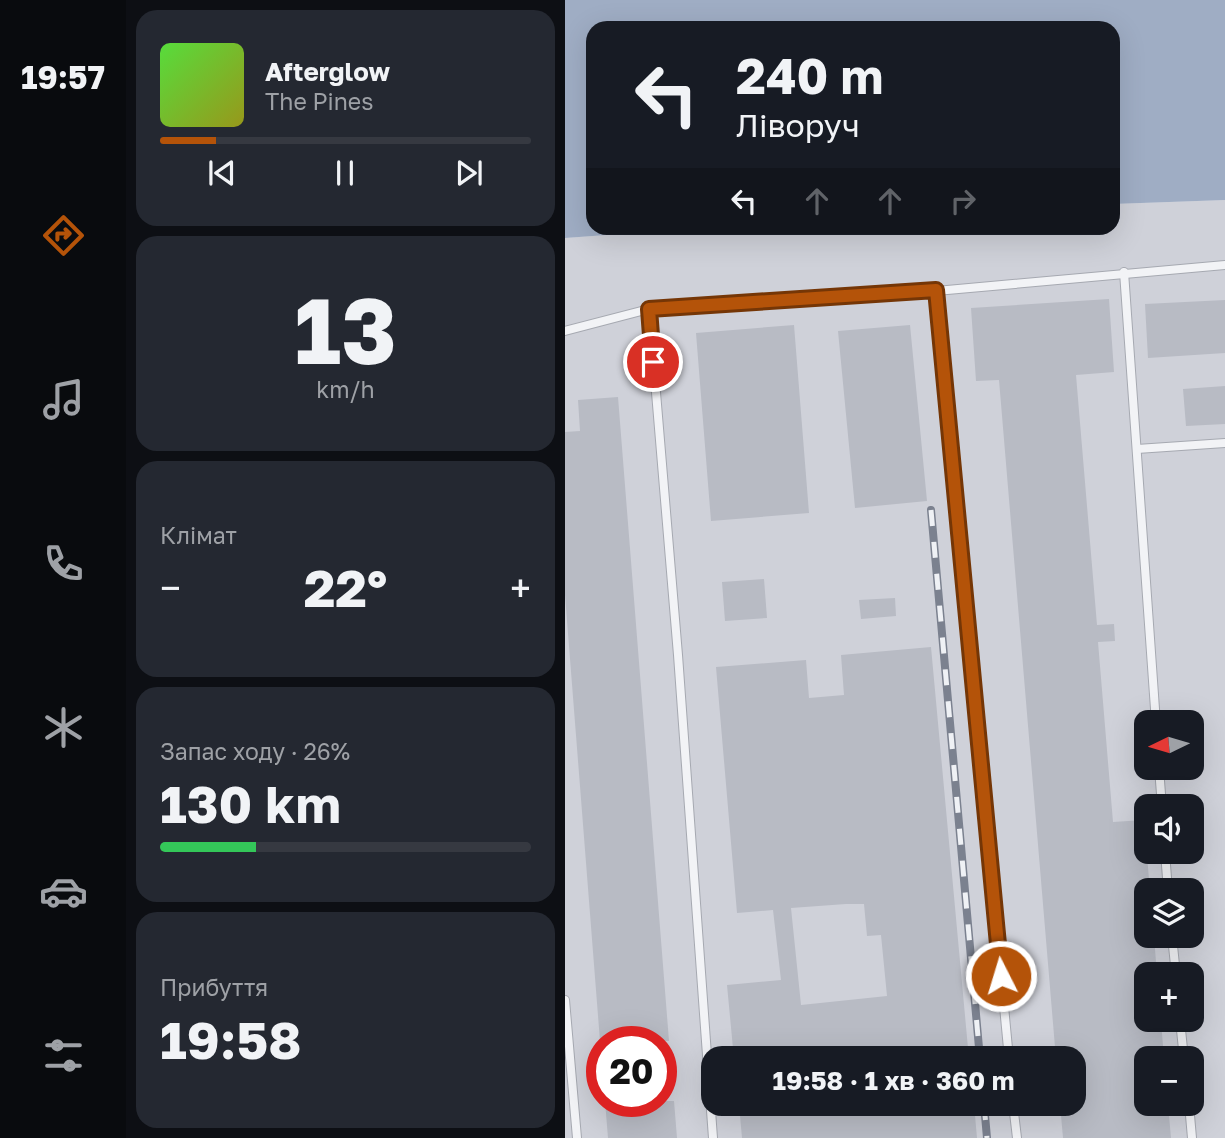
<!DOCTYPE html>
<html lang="uk">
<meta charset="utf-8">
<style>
:root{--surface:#171b24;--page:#242831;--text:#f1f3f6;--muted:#9ea1a6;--line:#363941;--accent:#b45309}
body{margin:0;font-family:"Golos Text",sans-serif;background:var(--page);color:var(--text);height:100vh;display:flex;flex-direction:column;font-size:26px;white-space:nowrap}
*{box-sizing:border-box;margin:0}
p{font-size:23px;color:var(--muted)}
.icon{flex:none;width:38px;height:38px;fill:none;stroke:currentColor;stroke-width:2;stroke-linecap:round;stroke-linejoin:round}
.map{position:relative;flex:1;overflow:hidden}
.sheet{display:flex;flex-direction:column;gap:10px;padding:10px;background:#0d0f14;width:439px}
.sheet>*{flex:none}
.banner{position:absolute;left:21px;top:21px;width:534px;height:214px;border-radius:21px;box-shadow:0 7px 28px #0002;background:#171b24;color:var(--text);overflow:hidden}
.needle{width:46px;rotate:265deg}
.controls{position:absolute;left:569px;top:710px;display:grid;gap:14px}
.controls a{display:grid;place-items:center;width:70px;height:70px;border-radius:14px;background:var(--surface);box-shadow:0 7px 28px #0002;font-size:35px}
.speed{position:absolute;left:21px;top:1026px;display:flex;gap:14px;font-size:35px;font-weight:700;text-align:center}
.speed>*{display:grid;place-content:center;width:91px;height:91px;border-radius:50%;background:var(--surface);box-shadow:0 7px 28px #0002;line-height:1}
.speed .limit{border:10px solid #d22;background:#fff;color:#111}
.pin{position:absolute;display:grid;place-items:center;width:60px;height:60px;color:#fff;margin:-30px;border:4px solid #fff;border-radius:50%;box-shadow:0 2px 7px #0007}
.me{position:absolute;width:77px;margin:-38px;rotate:355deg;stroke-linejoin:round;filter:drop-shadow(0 0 5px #0008)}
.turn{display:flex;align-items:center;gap:24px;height:147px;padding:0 35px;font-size:32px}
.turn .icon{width:91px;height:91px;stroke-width:2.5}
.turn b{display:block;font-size:49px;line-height:60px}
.lanes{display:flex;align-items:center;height:66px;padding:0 35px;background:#0003;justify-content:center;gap:35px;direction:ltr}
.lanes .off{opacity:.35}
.big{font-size:52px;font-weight:700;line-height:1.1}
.sheet .widget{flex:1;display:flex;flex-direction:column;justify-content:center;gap:10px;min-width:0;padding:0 24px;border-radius:21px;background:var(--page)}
.sheet .dial{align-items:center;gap:0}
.dial b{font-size:91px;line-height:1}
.song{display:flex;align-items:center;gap:21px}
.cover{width:84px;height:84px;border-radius:10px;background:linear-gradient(135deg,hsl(110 70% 55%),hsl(60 70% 35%))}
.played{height:7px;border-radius:4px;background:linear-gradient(90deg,var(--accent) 15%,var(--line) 15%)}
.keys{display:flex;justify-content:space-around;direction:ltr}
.heat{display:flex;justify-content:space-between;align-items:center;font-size:38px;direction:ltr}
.charge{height:10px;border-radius:5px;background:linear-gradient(90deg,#34c759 26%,var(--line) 0)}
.trip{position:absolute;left:136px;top:1046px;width:385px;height:70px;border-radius:21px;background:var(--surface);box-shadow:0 7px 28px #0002;font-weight:700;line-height:70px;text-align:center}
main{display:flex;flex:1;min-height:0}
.menu{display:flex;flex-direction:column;width:126px;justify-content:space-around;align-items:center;background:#090b0e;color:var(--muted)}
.menu .icon{width:49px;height:49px}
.menu .active{color:var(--accent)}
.menu b{font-size:32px;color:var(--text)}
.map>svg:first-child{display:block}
.built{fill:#cfd1d9;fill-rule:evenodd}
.water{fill:#9fadc4}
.building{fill:#b8bbc4;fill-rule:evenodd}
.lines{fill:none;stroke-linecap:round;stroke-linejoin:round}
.lane-casing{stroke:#a6a9b1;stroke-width:10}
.lane{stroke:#f2f3f6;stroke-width:8}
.rail-casing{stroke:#7b818f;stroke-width:8}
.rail{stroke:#eff1f5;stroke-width:5;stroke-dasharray:16;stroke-linecap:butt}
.route-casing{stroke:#753606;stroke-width:18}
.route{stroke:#b45309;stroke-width:12}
</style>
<main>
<nav class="menu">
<b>19:57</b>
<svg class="icon active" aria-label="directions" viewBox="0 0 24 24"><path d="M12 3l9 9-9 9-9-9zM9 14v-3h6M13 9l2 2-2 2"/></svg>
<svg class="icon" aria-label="music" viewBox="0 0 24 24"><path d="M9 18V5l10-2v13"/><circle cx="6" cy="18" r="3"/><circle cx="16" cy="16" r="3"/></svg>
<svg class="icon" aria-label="phone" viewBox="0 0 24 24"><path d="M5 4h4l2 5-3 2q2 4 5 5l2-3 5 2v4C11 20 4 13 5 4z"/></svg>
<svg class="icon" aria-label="climate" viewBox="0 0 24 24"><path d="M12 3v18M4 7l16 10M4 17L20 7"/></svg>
<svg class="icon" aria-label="car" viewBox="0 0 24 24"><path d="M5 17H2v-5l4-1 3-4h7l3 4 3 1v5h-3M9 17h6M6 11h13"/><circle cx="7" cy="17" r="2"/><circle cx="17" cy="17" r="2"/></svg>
<svg class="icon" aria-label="filters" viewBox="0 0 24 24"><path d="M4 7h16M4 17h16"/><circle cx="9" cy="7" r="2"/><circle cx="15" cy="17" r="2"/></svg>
</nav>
<section class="sheet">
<div class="widget">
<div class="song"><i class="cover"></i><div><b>Afterglow</b><p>The Pines</p></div></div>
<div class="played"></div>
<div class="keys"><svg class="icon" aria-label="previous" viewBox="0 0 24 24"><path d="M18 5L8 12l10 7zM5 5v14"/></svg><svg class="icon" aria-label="pause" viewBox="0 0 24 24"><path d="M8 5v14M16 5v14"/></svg><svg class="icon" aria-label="next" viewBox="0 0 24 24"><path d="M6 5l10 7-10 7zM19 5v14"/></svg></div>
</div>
<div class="widget dial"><b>13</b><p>km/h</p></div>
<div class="widget"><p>Клімат</p>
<div class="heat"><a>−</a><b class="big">22°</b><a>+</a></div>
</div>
<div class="widget"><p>Запас ходу · 26%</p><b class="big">130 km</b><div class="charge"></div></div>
<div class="widget"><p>Прибуття</p><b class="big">19:58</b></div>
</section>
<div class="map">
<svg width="660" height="1138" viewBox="0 0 660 1138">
<rect width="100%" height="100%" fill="#e0e2e7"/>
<path class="built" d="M 660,200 L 660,1138 L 0,1138 L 0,238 L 139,228 L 548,228 L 548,204 ZM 581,723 L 626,723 L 626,768 L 581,768 ZM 581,807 L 626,807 L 626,852 L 581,852 ZM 581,891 L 626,891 L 626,936 L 581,936 ZM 581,975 L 626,975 L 626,1020 L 581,1020 ZM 37,1041 L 96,1041 L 96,1101 L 37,1101 ZM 149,1059 L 509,1059 L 509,1104 L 149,1104 ZM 581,1059 L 626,1059 L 626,1104 L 581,1104 Z"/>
<polygon class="water" points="0,0 660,0 660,200 548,204 548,28 28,28 28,228 139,228 0,238"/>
<g class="building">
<polygon points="544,299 549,372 511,375 532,625 549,624 550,641 533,642 548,822 579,820 585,891 581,891 581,936 589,936 592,975 581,975 581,1020 596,1020 599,1059 581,1059 581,1104 603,1104 606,1138 498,1138 495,1104 509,1104 509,1059 491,1059 434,380 411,381 406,308"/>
<polygon points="660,300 660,353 583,358 580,304"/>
<polygon points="229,325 244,513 146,521 131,333"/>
<polygon points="345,325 362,501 290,508 273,331"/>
<polygon points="660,386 660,424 621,426 618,389"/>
<polygon points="53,397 104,1041 35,1041 0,595 0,432 15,431 13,400"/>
<polygon points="199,579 202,618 160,621 157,582"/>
<polygon points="330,598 331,616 296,619 294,600"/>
<path d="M 366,647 L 404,1059 L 169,1059 L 162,985 L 216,980 L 208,910 L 172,913 L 151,667 L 241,660 L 244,698 L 279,695 L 276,655 ZM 281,904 L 299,904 L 302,936 L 316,935 L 322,996 L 236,1005 L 226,908 Z"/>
<polygon points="40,1101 109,1101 112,1138 43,1138"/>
<polygon points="174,1104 409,1104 412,1138 177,1138"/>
</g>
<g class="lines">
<g class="lane-casing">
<g id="lane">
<polyline points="559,272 591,723"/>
<polyline points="371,291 444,1059"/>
<polyline points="84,309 113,655 148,1138"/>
<polyline points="0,331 84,309 371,291 660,265"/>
<polyline points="572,449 660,443"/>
<polyline points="594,768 597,807"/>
<polyline points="600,852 603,891"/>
<polyline points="607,936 611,975"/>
<polyline points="0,1000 12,1138"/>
<polyline points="615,1020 619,1059"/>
<polyline points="448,1104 452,1138"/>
<polyline points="624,1104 627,1138"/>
</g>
</g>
<use href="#lane" class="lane"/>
<g class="rail-casing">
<g id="rail">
<polyline points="366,510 415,1059"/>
<polyline points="419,1104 422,1138"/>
</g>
</g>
<use href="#rail" class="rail"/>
</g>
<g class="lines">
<g class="route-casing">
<polyline id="route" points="88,362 84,309 371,290 436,976"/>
</g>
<use href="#route" class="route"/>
</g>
</svg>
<div class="controls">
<a><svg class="needle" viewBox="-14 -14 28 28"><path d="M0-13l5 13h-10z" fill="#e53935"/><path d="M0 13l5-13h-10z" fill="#9ea1a6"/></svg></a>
<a><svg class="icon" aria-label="sound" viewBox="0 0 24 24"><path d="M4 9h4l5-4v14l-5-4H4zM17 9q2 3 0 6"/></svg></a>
<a><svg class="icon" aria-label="layers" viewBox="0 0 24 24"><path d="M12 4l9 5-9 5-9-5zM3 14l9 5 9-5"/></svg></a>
<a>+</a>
<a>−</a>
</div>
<div class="speed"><div class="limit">20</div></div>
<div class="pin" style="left:88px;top:362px;background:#d93025"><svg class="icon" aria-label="arrive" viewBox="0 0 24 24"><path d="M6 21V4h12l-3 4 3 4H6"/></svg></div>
<svg class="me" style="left:436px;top:976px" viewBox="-20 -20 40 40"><circle r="17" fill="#b45309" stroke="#fff" stroke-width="3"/><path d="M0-11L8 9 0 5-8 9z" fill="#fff"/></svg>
<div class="trip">19:58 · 1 хв · 360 m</div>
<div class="banner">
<div class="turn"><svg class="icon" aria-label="left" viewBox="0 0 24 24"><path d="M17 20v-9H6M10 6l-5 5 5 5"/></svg><div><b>240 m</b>Ліворуч</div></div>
<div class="lanes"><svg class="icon" aria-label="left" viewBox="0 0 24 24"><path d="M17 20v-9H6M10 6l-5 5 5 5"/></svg><svg class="icon off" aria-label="ahead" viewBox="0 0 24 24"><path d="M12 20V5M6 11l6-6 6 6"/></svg><svg class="icon off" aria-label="ahead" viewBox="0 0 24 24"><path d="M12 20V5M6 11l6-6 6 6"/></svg><svg class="icon off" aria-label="right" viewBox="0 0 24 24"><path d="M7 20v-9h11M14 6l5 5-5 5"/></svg></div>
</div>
</div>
</main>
